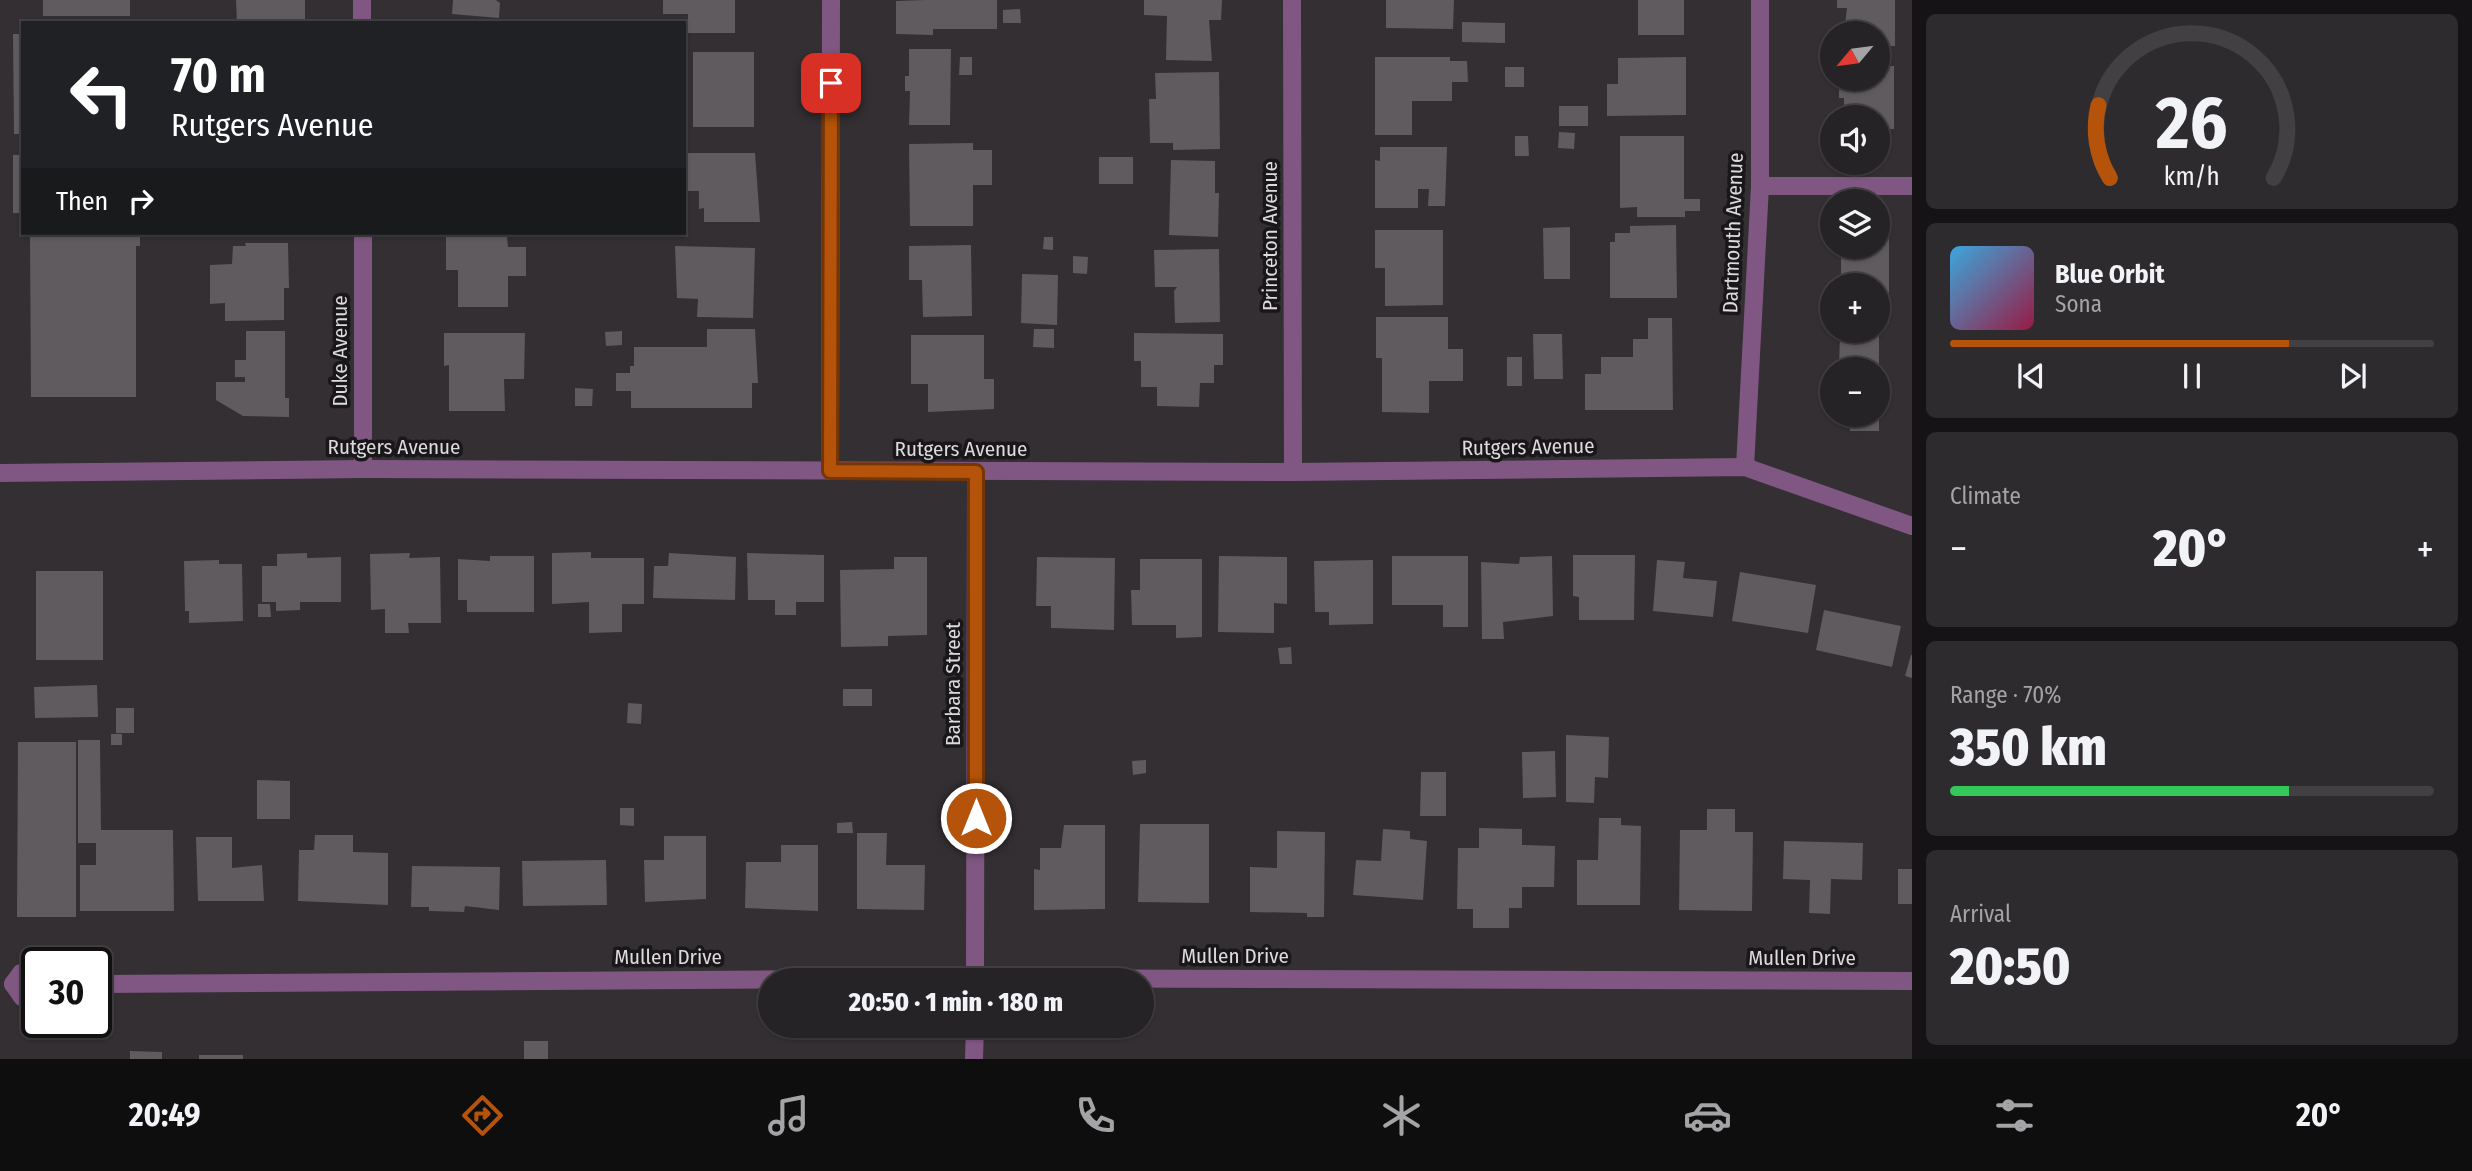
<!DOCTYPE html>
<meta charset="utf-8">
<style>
:root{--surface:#262326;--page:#2e2b2e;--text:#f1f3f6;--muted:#a4a4a7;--line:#424043;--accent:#b45309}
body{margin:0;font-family:"Fira Sans Condensed",sans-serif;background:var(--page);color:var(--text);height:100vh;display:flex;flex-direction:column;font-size:26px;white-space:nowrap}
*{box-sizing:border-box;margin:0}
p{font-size:23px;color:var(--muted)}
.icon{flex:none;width:38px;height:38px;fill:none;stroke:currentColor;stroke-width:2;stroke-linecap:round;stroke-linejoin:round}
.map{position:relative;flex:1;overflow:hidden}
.details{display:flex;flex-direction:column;gap:14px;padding:14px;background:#151315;width:560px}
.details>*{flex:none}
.top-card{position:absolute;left:21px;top:21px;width:665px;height:214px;border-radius:0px;box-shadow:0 2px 5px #0004,0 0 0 2px var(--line);background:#202124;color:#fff;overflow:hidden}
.needle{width:46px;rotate:241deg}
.controls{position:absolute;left:1820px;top:21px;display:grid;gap:14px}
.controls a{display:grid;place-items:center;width:70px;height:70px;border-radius:50%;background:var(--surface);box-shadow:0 2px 5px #0004,0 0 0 2px var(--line);font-size:35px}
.speed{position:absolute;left:21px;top:947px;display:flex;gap:14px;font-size:35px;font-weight:700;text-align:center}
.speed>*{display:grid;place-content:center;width:91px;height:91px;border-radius:50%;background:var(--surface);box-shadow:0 2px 5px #0004,0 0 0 2px var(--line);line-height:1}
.speed .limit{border:4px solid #111;border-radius:10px;background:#fff;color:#111}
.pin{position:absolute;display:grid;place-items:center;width:60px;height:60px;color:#fff;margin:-30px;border-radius:14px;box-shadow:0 4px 10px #0006}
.me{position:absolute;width:77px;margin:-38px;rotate:0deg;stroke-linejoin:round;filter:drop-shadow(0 0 5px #0008)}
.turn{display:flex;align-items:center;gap:24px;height:147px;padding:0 35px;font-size:32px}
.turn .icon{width:91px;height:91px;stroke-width:2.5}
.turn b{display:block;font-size:49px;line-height:60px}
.then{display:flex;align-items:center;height:66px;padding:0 35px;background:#0003;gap:14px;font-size:26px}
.big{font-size:52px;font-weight:800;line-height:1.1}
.details .widget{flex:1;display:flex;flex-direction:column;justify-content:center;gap:10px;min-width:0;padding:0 24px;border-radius:10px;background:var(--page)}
.details .dial{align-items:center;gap:0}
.dial svg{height:182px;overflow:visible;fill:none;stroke:var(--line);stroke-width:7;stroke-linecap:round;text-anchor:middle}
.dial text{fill:var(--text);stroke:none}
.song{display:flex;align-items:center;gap:21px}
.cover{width:84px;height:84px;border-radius:10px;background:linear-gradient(135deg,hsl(200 70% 55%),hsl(340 70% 35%))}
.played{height:7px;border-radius:4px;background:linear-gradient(90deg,var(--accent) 70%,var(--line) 70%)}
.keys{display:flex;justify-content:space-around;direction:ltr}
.heat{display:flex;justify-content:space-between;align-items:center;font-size:38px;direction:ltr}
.charge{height:10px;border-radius:5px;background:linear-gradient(90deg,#34c759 70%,var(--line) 0)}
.trip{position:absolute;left:758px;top:968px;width:396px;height:70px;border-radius:35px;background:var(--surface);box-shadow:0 2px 5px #0004,0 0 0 2px var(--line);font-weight:800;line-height:70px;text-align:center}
.tabs{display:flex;height:112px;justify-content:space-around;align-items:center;background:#0f0e0f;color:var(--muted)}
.tabs .icon{width:49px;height:49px}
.tabs .on{color:var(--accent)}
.tabs b{font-size:32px;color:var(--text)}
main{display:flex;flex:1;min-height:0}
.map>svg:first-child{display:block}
.building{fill:#5f5b5f}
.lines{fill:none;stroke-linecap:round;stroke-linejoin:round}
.minor{stroke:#805783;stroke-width:18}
.route-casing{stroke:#753606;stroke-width:18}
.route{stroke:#b45309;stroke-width:12}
.labels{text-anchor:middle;stroke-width:7;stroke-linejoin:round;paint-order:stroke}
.street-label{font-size:21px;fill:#dddadd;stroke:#191719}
</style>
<main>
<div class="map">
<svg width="1912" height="1059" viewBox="0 0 1912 1059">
<rect width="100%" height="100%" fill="#332f33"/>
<g class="building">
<rect x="43" y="0" width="87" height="16"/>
<polygon points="236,0 305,0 305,22 237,23"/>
<polygon points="453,0 496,0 500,3 499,18 452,14"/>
<polygon points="663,0 735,0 735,33 688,33 688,14 663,14"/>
<polygon points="925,0 997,0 997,29 933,29 933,35 896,34 896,1"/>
<polygon points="1144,0 1222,0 1221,20 1209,20 1212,61 1166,60 1167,16 1144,15"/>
<polygon points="1386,0 1454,0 1453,29 1386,28"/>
<rect x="1638" y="0" width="46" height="35"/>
<polygon points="1837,0 1895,0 1895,46 1878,46 1878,33 1844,33 1847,8 1837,8"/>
<polygon points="1020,9 1021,23 1003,23 1003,10"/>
<polygon points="1462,22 1505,23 1505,43 1462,42"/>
<polygon points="13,34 23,34 23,134 14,134"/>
<polygon points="909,49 951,49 950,125 909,125 910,91 905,91 905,76 909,76"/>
<rect x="693" y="52" width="61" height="75"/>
<polygon points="960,57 972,57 972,75 959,75"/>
<polygon points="1375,57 1450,57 1450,61 1467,61 1468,82 1452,82 1452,101 1412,101 1412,135 1375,135"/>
<polygon points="1686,57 1686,115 1607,116 1607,84 1618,84 1618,58"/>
<polygon points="1878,66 1894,66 1894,129 1878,129 1878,117 1844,117 1844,98 1839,98 1839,79 1878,79"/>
<rect x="1505" y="67" width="19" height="20"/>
<polygon points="1219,72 1220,149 1173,150 1173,143 1150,143 1149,99 1156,99 1155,73"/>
<rect x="1559" y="106" width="29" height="20"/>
<polygon points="1559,132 1575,133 1574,149 1558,148"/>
<polygon points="1515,136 1528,136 1529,156 1515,156"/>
<polygon points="1620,136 1684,136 1684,199 1700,199 1700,211 1685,211 1685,217 1637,217 1637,207 1620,208"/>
<polygon points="973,143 973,150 992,150 992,185 973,185 973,226 910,226 909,144"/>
<polygon points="1380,147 1447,147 1445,206 1428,206 1429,189 1418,189 1418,208 1375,208 1375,160 1380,161"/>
<polygon points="19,150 23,150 23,213 13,213 13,155 19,155"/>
<polygon points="684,153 755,153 760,222 704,222 704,208 699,209 699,191 684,191"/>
<rect x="1099" y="157" width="34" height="27"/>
<polygon points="1171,160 1215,161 1215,193 1219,193 1218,237 1169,235"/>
<polygon points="1676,225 1677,298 1610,298 1610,242 1615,242 1615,233 1630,233 1630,226"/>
<polygon points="1570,227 1570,279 1544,279 1543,228"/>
<polygon points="1375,230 1443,230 1443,305 1385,306 1385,268 1375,268"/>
<polygon points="30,233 140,235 140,246 136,246 136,397 31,397"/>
<polygon points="446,237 507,237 508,247 526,247 526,276 508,276 508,307 458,307 458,270 446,270"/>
<polygon points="1044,237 1053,237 1053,250 1043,249"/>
<polygon points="1878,239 1889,239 1889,324 1878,324 1878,285 1841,285 1841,247 1878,247"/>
<polygon points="245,243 288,243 289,288 284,288 284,320 225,321 225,303 210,304 210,265 232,264 233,246 246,246"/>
<polygon points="971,245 972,316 923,317 922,280 909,280 909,246"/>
<polygon points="675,246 755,248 753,318 697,317 698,299 677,298"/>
<polygon points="1219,249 1220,322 1175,323 1174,291 1177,287 1155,287 1154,250"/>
<polygon points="1073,256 1088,257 1087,274 1073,273"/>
<polygon points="1022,274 1058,275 1057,325 1021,323"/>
<polygon points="1376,317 1448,317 1448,349 1463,349 1463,381 1429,381 1429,413 1382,412 1382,358 1376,358"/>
<polygon points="1648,318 1672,318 1673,410 1585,410 1585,374 1601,374 1601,357 1633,357 1633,339 1648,339"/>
<polygon points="707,329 755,329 758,383 752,383 752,408 631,408 631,391 616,391 616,373 630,373 630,366 634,366 634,347 707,347"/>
<polygon points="1034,329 1054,329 1054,348 1033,347"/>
<polygon points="246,331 285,331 285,398 289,398 289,417 243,416 216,400 216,382 245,382 245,377 235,377 235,360 246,360"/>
<polygon points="622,331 622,345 606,346 605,332"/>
<polygon points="444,333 525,333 524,379 504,379 505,411 449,411 449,365 444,366"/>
<polygon points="1134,333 1223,334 1223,365 1214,365 1214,383 1200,383 1199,407 1157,406 1157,387 1141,387 1141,361 1134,361"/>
<polygon points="1840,333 1879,333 1879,369 1839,369"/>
<polygon points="1533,334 1562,334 1563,379 1534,379"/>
<polygon points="911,335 984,335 984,379 994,379 994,409 928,412 928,384 911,384"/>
<rect x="1507" y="357" width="15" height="29"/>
<polygon points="575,388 593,389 592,406 575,406"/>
<polygon points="1839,415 1879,415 1879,431 1850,431 1850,421 1839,421"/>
<polygon points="591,552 591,558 644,558 644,604 622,604 622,632 589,633 589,602 552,604 552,553"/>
<polygon points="307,553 307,558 341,557 341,602 300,602 300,610 276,611 276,602 262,602 262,566 277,566 277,554"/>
<polygon points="410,553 409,558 440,557 441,623 408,623 409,633 385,633 385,609 371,610 370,554"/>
<polygon points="669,553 736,557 735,600 653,598 654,566 668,566"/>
<polygon points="747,553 824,555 824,602 796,602 796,615 775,615 775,600 748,600"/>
<polygon points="1573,555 1635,555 1634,620 1579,620 1579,597 1573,596"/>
<polygon points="490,556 534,556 534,612 467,612 467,600 458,600 458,559 490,561"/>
<polygon points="1219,556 1287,557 1287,604 1274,603 1274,633 1218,632"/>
<polygon points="1392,556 1468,556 1468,627 1443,627 1443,605 1392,605"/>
<polygon points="1552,556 1553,616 1503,622 1504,639 1482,639 1481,562 1519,564 1520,557"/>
<polygon points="894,557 927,557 927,635 888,636 888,646 841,647 840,570 894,569"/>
<polygon points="1037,557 1115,558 1114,630 1051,628 1051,606 1036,606"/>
<polygon points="1140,559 1202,559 1202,637 1176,638 1176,625 1132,625 1131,590 1140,590"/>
<polygon points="219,560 219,564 242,564 243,621 189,623 189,611 185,611 184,561"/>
<polygon points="1373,560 1373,624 1329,625 1329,612 1315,612 1314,561"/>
<polygon points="1657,560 1685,562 1683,578 1717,581 1713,617 1653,611"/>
<rect x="36" y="571" width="67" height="89"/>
<polygon points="1740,572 1816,585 1808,633 1732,621"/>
<polygon points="258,604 270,604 271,617 258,617"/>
<polygon points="1824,610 1901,626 1892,667 1816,650"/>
<polygon points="1291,647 1292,664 1280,664 1278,648"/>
<polygon points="1911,655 1912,655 1912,678 1905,676"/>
<polygon points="97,685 98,717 35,718 34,687"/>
<rect x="843" y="689" width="29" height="17"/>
<polygon points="628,703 642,704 641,724 627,723"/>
<rect x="116" y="708" width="18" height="25"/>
<rect x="111" y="734" width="11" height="11"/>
<polygon points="1566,735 1609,737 1608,778 1595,777 1594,803 1566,802"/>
<polygon points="78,740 100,740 101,830 173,830 174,911 80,911 80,865 96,865 96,843 78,843"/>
<polygon points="18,742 76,742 76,917 17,917"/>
<polygon points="1555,751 1556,797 1523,798 1522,752"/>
<polygon points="1146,760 1146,773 1133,775 1132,761"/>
<polygon points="1421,772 1446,772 1446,816 1420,816"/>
<polygon points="257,780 290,781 290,819 257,819"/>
<polygon points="620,808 634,808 634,826 620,825"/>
<polygon points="1707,809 1735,809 1735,832 1753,832 1752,911 1679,910 1680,830 1707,830"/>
<polygon points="1599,818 1621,818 1621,825 1641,826 1640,905 1577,905 1577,860 1598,860"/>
<polygon points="852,822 853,833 837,833 837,823"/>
<polygon points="1140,824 1209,824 1209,903 1138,902"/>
<polygon points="1064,825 1105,825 1105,909 1034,910 1034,869 1040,870 1040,848 1061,848"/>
<polygon points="1479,828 1522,829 1522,845 1555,846 1554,887 1522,887 1522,908 1509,908 1509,928 1473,928 1473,909 1457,909 1458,848 1479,848"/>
<polygon points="1383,829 1410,831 1410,839 1427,841 1423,900 1353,895 1356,860 1381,861"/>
<polygon points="1277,831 1325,832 1324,917 1307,917 1307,913 1250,912 1250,867 1277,868"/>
<polygon points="857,833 887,833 886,865 925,865 924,910 857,909"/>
<polygon points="315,835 353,835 353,852 388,853 388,905 298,901 299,850 314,850"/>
<polygon points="664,836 706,836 706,899 645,902 644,860 664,860"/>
<polygon points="196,837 232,837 232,868 262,865 264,901 198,901"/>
<polygon points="1784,841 1863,843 1862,880 1831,879 1830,914 1809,913 1810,880 1783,879"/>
<polygon points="781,845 818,845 818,911 745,908 746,862 781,862"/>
<polygon points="606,860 607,905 523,906 522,861"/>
<polygon points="412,866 500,867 499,910 465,906 464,912 429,911 429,907 411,907"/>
<rect x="1898" y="869" width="14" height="35"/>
<rect x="524" y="1041" width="24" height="18"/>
<polygon points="130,1051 162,1052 162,1059 130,1059"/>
<rect x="199" y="1055" width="44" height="4"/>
</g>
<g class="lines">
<g class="minor">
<polyline points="362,0 362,23"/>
<polyline points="1292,0 1293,472"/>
<polyline points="1760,186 1912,186"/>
<polyline points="363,233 363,469"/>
<polyline points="1745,467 1760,186 1760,0"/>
<polyline points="830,471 831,0"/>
<polyline points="0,473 363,469 1293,472 1745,467 1912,526"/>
<polyline points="975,980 976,472"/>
<polyline points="13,984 22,997 37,997"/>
<polyline points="13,984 21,973 37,974"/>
<polyline points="96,984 975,978 1912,981"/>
<polyline points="974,1059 975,1026"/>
</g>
</g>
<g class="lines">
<g class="route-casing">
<polyline id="route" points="831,83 830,471 976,472 976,818"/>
</g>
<use href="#route" class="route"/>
</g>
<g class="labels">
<g class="street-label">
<text transform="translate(1733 233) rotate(-88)" y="7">Dartmouth Avenue</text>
<text transform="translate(1270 236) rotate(-90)" y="7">Princeton Avenue</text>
<text transform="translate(340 351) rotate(-90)" y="7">Duke Avenue</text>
<text x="394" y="454">Rutgers Avenue</text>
<text transform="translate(1528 447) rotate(-1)" y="7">Rutgers Avenue</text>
<text x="961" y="456">Rutgers Avenue</text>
<text transform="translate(953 684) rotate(-90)" y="7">Barbara Street</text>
<text x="1235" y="963">Mullen Drive</text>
<text x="668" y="964">Mullen Drive</text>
<text x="1802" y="965">Mullen Drive</text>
</g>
</g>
</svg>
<div class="controls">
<a><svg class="needle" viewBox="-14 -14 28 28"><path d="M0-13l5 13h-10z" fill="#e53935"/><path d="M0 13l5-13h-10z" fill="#a4a4a7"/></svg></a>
<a><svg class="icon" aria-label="sound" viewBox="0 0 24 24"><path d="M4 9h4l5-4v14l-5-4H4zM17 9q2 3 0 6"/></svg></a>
<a><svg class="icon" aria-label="layers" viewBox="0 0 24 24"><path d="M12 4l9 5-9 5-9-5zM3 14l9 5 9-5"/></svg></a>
<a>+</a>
<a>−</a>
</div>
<div class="speed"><div class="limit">30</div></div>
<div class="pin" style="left:831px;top:83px;background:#d93025"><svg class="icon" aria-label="arrive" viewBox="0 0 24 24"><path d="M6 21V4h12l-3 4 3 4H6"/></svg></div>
<svg class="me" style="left:976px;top:818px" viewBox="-20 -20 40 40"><circle r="17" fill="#b45309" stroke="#fff" stroke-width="3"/><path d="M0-11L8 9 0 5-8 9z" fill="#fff"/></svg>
<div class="trip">20:50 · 1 min · 180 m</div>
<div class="top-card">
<div class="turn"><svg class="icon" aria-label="left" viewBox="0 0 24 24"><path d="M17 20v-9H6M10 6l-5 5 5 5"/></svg><div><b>70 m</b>Rutgers Avenue</div></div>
<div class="then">Then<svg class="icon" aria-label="right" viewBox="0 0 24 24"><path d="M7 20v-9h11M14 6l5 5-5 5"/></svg></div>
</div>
</div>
<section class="details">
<div class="widget dial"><svg viewBox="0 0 100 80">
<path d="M14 69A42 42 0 1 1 86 69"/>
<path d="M14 69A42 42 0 0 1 9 37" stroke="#b45309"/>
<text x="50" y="56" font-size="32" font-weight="700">26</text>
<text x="50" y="72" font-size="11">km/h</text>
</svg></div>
<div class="widget">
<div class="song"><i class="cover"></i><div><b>Blue Orbit</b><p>Sona</p></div></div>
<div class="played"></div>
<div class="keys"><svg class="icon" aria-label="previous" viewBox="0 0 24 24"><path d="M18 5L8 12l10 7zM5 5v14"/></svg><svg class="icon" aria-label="pause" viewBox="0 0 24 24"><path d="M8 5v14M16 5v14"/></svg><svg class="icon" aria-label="next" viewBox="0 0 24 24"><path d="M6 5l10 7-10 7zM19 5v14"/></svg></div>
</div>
<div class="widget"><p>Climate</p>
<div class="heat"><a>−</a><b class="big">20°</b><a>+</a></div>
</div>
<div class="widget"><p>Range · 70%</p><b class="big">350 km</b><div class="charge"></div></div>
<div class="widget"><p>Arrival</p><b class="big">20:50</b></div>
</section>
</main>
<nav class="tabs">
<b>20:49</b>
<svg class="icon on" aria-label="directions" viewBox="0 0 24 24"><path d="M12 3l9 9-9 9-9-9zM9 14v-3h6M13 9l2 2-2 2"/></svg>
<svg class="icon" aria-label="music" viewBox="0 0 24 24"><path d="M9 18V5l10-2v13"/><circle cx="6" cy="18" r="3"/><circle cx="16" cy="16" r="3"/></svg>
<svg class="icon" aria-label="phone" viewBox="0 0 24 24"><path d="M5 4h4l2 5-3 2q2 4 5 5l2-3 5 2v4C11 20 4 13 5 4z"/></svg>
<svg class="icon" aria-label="climate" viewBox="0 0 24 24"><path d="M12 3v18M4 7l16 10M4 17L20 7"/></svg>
<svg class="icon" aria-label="car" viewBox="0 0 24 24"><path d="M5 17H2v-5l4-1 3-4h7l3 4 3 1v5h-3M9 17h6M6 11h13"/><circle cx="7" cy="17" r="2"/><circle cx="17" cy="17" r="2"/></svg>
<svg class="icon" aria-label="filters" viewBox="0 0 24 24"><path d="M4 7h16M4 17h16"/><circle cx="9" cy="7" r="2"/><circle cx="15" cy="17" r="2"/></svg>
<b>20°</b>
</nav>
